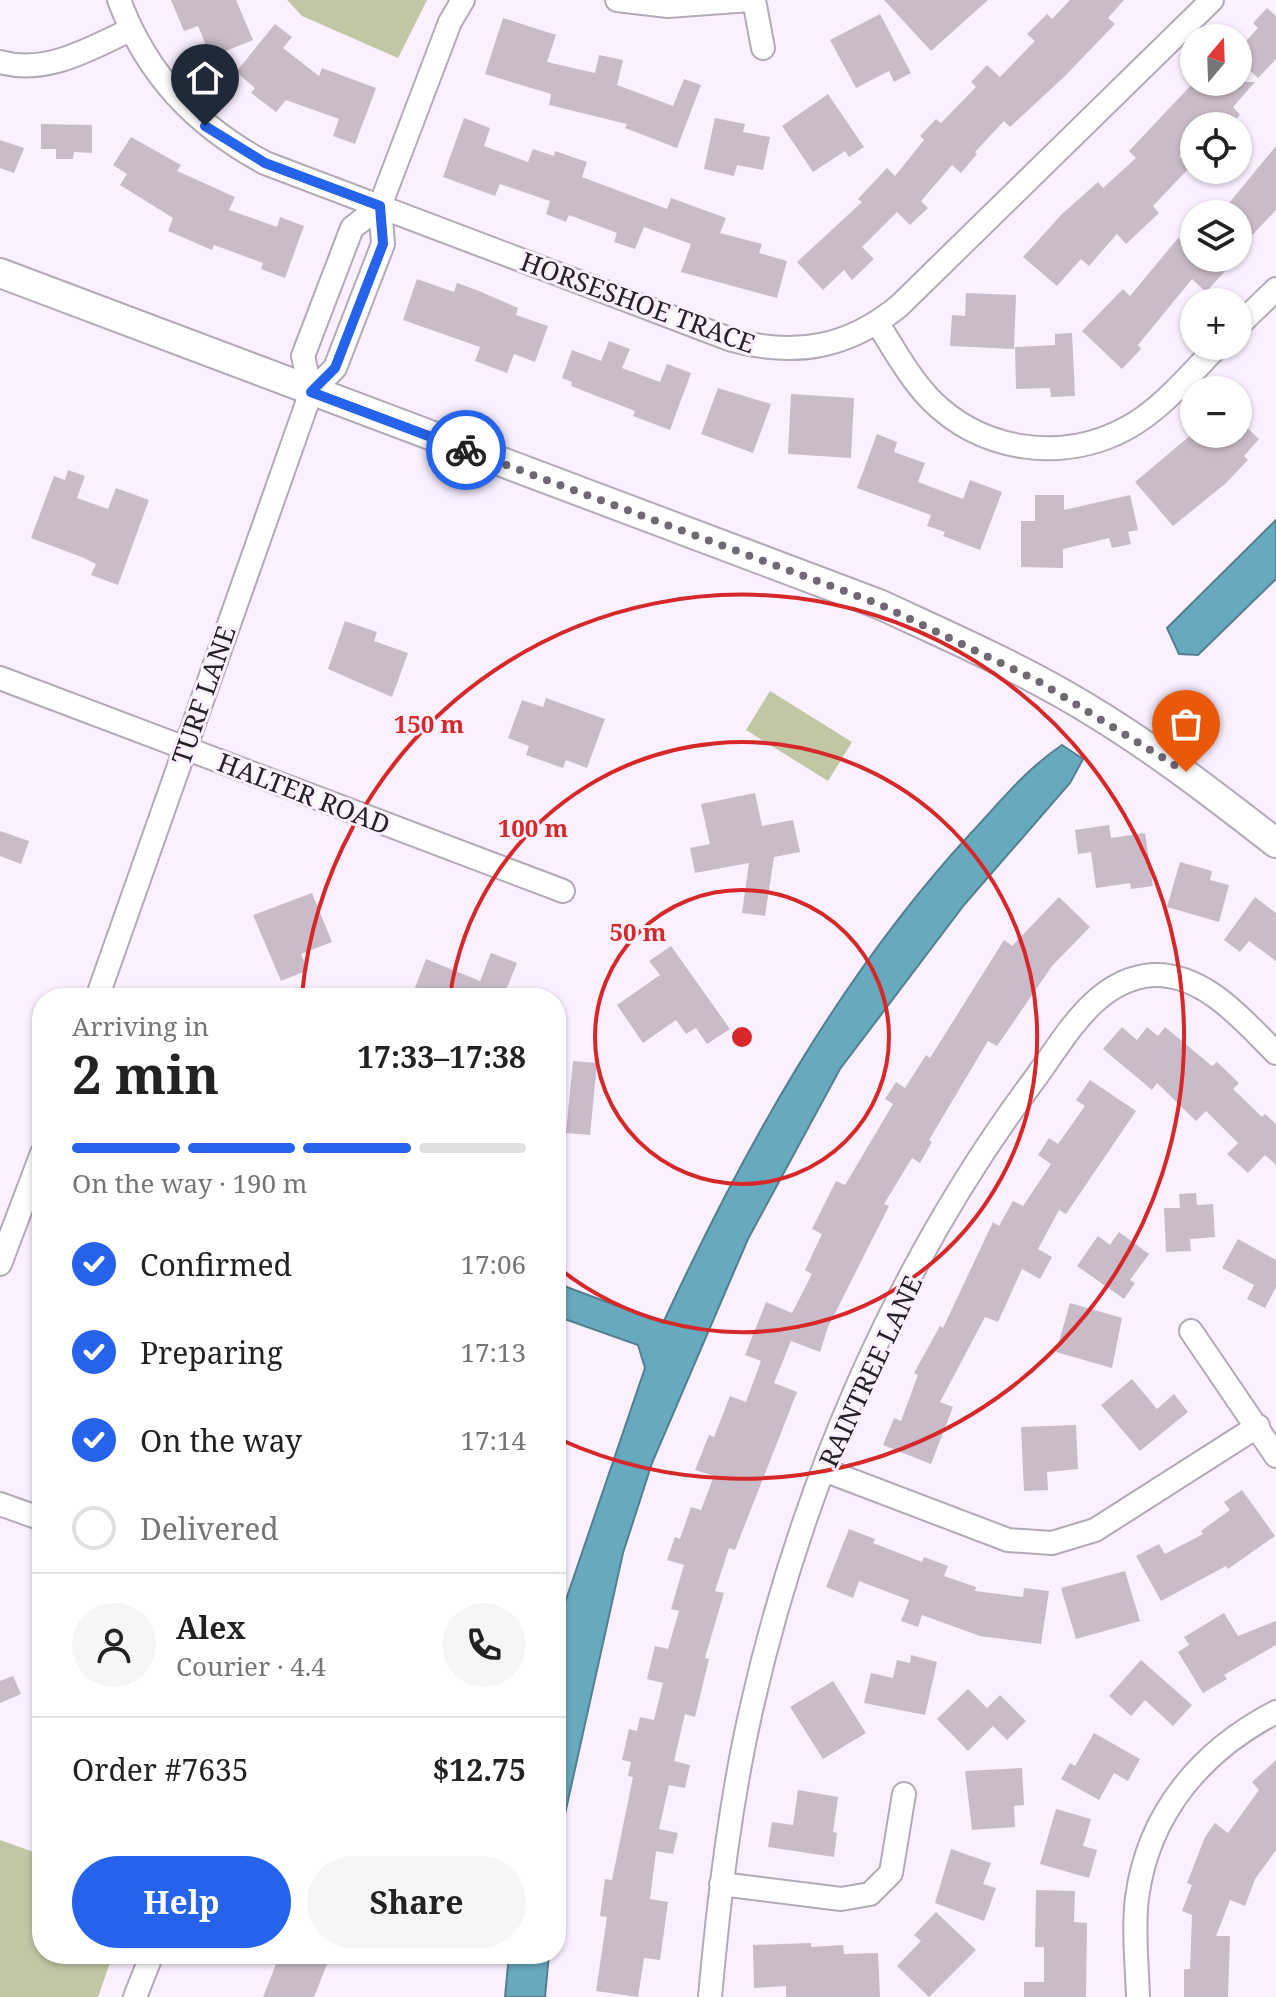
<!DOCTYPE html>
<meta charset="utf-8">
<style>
body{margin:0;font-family:"Noto Serif",serif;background:#f6f6f6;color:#222;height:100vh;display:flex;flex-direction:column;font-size:30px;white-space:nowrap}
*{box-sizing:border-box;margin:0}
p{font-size:26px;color:#767676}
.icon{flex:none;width:44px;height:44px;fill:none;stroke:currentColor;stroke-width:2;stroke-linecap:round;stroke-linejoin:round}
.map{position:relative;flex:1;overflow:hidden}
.sheet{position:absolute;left:32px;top:988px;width:534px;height:976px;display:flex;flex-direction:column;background:#fff;border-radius:32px;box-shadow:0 2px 6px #0004}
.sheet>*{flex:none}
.needle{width:52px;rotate:19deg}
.controls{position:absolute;left:1180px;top:24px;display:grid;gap:16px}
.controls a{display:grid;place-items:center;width:72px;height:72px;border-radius:50%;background:#fff;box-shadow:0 2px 6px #0004;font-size:40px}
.pin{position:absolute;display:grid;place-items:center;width:68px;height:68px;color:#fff;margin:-82px -34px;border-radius:50% 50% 50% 0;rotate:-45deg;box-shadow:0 0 8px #0007}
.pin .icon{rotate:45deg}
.courier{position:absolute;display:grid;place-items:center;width:80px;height:80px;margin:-40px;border:6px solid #2563eb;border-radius:50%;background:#fff;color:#222;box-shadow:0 2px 10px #0007}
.summary em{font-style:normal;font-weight:700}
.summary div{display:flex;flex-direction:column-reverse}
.summary{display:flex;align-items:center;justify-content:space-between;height:136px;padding:0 40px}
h1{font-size:52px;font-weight:700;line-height:60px}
.bar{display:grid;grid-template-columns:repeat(4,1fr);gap:12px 8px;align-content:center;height:96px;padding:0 40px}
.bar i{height:10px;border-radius:6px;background:#e0e0e0}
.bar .on{background:#2563eb}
.bar p{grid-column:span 4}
.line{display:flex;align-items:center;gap:20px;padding:0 40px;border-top:2px solid #e0e0e0}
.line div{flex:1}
.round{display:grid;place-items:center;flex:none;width:84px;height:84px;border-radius:42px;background:#f6f6f6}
ol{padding:0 40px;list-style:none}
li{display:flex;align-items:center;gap:24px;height:88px}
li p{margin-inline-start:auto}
li .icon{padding:8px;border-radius:50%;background:#2563eb;color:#fff;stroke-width:4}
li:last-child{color:#767676}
li i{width:44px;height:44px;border:4px solid #e0e0e0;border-radius:50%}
.action{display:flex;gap:16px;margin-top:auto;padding:16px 40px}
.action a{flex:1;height:92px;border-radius:48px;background:#2563eb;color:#fff;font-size:32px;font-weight:700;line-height:92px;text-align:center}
.action a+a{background:#f6f6f6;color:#222}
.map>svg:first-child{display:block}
</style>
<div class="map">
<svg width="1276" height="1997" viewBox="0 0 1276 1997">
<rect width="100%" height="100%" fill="#faf0ff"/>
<!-- green -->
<path fill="#c1c7a5" d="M287,0h140l-29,58 -96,-42z
M770,691l82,51 -24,39 -82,-51z
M0,1840l42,15v99h71l-15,43h-98z"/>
<!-- water -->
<path fill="#67a9be" stroke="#538091" stroke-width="2" d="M1276,520v59l-78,76 -19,-1 -12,-26z
M1062,745l21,14 -13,24 -106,122 -124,164 -92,170 -96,224 -29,90 -60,270 -7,70v-264l89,-261 -7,-23 -82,-29v-33l107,40c81,-175 177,-348 308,-490 29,-31 55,-64 91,-88z
M509,1954h40l-4,43h-40z"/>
<!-- building -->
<path fill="#c9bcc8" d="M171,0h65l17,40 -42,17 -13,-31 -14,5z
M884,0h104l-57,51z
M1070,0h54l-16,18 7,6 -51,53 -54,50 -6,-6 -29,31 2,2 -16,19 -9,-8 -31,36 7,7 -18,17 -13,-13 -35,35 12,12 -22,21 -8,-10 -21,20 -26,-28 65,-60 -4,-3 29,-31 8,8 29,-36 -4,-4 16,-17 5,4 35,-36 -5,-5 16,-17 13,12 35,-36 -8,-7 20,-20 5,5z
M1267,8l9,8v43l-18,19 -20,-19v-9l20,-22 -5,-5z
M880,14l31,59 -17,9 -5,-11 -33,17 -26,-48z
M503,18l53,17 -9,27 48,11 4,-18 24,5 -6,25 56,21 11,-27 17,6 -24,63 -52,-20 2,-4 -78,-19 2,-11 -66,-20z
M275,24l17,13 -9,11 36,28 3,-8 54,20 -21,56 -22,-8 6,-17 -53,-19 -10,12 -25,-19 4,-5 -19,-16z
M1194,82h61l-22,25 7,8 -11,11h-35v15l-15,15 11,11 -37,39 6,7 -33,31 -9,-10 -28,32 -8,-7 -24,27 -34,-29 38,-42 37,-33 5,6 33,-30 -7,-7z
M828,94l36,53 -15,10 -4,-6 -32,21 -31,-46z
M464,118l26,10 -6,18 44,16 5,-13 21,7 1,-5 32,11 -5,15 85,32 4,-11 55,20 -6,15 42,11 -3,9 28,8 -10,37 -96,-26 10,-28 -47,-17 -9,22 -21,-7 3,-9 -48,-18 -3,7 -20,-8 4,-13 -50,-17 -5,12 -52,-19z
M715,118l30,6 -2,8 27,5 -7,33 -26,-5 -3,11 -30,-7z
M41,124l51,1v28l-18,-1 -1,7h-17v-10h-15z
M131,137l50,28 -4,6 58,26 -6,13 48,17 3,-10 24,9 -19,52 -24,-9 2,-6 -49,-18 -2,5 -44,-19 5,-13 -53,-33 7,-11 -14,-9z
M0,140l24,8 -10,25 -14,-5z
M1276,146v64l-38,40v-36h-18z
M1194,230v28h43l-31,34 -14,-13 -54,66 3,4 -19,20 -40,-38 41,-42 7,7 48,-58 5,4z
M417,279l37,13 3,-9 22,8 39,17 -2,7 32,11 -13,36 -21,-8 -7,19 -32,-12 5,-14 -77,-27z
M966,293l50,2 -2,54 -64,-3 2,-31 13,1z
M1072,333l3,63 -24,1 -1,-9 -34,1 -1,-42 40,-2v-11z
M609,341l21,8 -8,19 38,14 7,-18 24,9 -21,57 -37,-14 2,-5 -64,-25 1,-4 -10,-4 10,-28 29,11z
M718,388l53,16 -18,49 -52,-19z
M791,394l63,4 -3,60 -63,-4z
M1238,419l21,20 -15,17 4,4 -23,24 -52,42 -38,-44 57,-48h46z
M877,434l20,8 -3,10 31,11 -7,19 45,17 7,-19 32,12 -22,58 -37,-14 2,-4 -18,-6 4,-11 -74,-27z
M68,470l17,6 -8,22 31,11 8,-21 33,12 -31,85 -27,-10 5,-11 -12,-6 -53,-20 23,-62 11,4z
M1035,495h29v15l66,-15 8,35 -10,2 3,12 -19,4 -3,-10 -46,11v19l-42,-1v-46h14z
M345,621l32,11 -3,9 34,12 -16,44 -64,-28z
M546,698l59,21 -18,49 -21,-8 -3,8 -37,-13 3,-9 -21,-8 14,-38 21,7z
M755,793l7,33 31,-6 7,32 -26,5 -9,59 -23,-3 7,-50 -54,10 -5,-25 20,-4 -9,-40z
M1109,825l2,13 34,-5 8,53 -22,3 -1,-6 -34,5 -5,-36 -13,2 -3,-24z
M0,831l29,10 -8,23 -21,-8z
M1180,862l32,9 -2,9 19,5 -10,37 -52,-15z
M312,893l20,49 -31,12 7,16 -27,11 -28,-66z
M1059,897l31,30 -38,39 -55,80 -9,-5 -59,99 3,2 -12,21 -8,-5 -28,46 5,2 -61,121 -8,25 -29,-11 -17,42 23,9 -62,158 -6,-2 -14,43 9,2 -19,65 4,1 -14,58 -10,-3 -11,47 16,4 -5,23 -16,-3 -10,44 19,4 -5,21 -17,-3 -6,48 18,3 -8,58 -16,-2 -6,39 -42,-6 11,-74 -7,-1 5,-37 7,1 21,-103 -5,-1 3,-14 -9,-2 7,-31 8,2 3,-14 14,3 9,-37 -16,-4 8,-33 13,3 11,-38 -8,-2 13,-44 -17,-5 8,-23 5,2 11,-32 10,3 13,-34 -19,-6 14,-35 5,2 16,-41 16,6 15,-41 -16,-6 21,-53 26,11 20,-39 -7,-4 17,-36 -10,-5 24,-48 9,4 48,-81 -8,-5 11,-17 9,6 21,-33 4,3 74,-118 8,6z
M1255,897l21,16v48l-27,-20 -9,11 -16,-12z
M671,946l59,83 -23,15 -11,-16 -10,6 -10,-14 -33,23 -26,-38 43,-30 -11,-14z
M491,953l26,10 -14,35h-92l15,-39 54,22z
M1122,1027l15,13 10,-13 11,9 7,-9 47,39 5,-4 22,21 -6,6 29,28 3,-3 11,10v41l-11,-10 -17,18 -21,-19 11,-11 -32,-32 -10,10 -39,-38 -5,7 -49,-41z
M573,1061l24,2 -7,72 -24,-2z
M1090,1080l46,31 -70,103 -7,-4 -21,39 14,8 -12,22 -18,-10 -24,53 -13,-5 -45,85 13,5 -22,57 -48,-19 11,-27 7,3 17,-46 -4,-2 26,-47 3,2 50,-106 6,4 14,-25 10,5 28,-42 -13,-9 11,-17 9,6 27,-38 -9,-6z
M1196,1193l1,12 16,-1 2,33 -25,2 1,12 -25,1 -2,-44h16l-1,-14z
M1119,1232l30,22 -19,26 5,3 -11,16 -47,-33 21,-30 12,9z
M1238,1239l38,21v27l-11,21 -18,-9 7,-14 -32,-17z
M1070,1303l52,15 -10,50 -56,-16z
M1132,1379l25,30 17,-15 14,18 -48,39 -39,-46z
M1076,1425l2,44 -31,3 1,18 -24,1 -3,-64z
M1242,1490l33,46 -47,33 -2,-3 -65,35 -25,-45 23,-12 6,10 38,-20 -2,-3 29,-21 -6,-8z
M849,1529l26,10 -2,4 49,19 2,-5 24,9 -4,10 32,11 -1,4 48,6 1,-9 25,3 -8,53 -61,-8 -58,-21 -4,12 -17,-6 8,-21 -50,-19 -6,17 -27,-11z
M1125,1571l15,50 -64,18 -15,-51z
M1224,1613l14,23 38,-15v24l-52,30 3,4 -24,14 -25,-41 11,-7 -5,-8z
M911,1655l26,7 -12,53 -61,-12 7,-30 22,5 4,-18 13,3z
M1141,1660l51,45 -19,21 -28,-26 -14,16 -22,-20z
M13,1676l8,18 -21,9v-22z
M833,1681l33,52 -43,26 -33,-52z
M968,1689l19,19 13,-13 26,26 -19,19 -14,-14 -25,25 -31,-32z
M1094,1733l46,26 -12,22 -14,-8 -15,27 -38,-21 9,-16 5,3z
M1276,1760v90l-21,29 -10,27 -15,-6 -14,36h14l-2,61h-44v-28h6l2,-54 -10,-4 10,-26 -5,-2 18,-46 10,-14 13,10 31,-43 -7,-8z
M1022,1768l2,37 -10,1 1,21 -43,3 -7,-59z
M798,1790l40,7 -5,35 4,1 -3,24 -66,-10 4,-25 21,3z
M1056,1809l35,10 -8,27 14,4 -8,28 -49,-14z
M951,1849l40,14 -8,21 13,4 -12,33 -49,-18z
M1036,1890l39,1 -1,31 13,1 -1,74h-62v-15h20v-35h-9z
M936,1912l40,38 -47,47 -32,-31 24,-25 -7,-6z
M811,1943v4l32,-2 1,9 34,-1 2,44h-94v-11l-32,2 -1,-43z
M280,1954h51l-17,43h-51z"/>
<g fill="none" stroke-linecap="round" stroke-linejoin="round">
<!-- minor casing -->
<g stroke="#b3aab8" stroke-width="26">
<path id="minor" d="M119,0c28,75 76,125 146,163l467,177c63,17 116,8 167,-34l313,-306
M617,0l51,6 82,-6
M754,0l9,48
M0,62c47,13 89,-13 130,-32
M878,324c16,25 31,53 52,75 52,53 133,64 197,29 35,-19 63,-54 91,-82
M1238,326l38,-37
M311,392l-8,-36 49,-128 28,-22
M0,678l563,213
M97,998l214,-606 24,-24 48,-124 -3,-38 70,-184 13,-22
M0,1264l42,-111
M1191,1331l85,125
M824,1470l184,70 44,3 43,-13 163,-104
M0,1504l42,15
M721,1884l120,15 29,-5 21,-21 13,-79
M135,1997l17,-43
M710,1997c9,-98 20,-195 42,-291 50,-220 144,-440 279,-622 32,-42 62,-105 122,-109 51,-2 90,45 123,78
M1138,1997c-1,-33 -5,-67 -1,-99 11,-85 65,-148 139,-186"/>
</g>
<!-- tertiary casing -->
<g stroke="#b3aab8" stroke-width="32">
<path id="tertiary" d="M0,273l879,331c69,32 138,62 203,101 69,41 131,89 194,138"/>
</g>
<!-- minor -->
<use href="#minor" stroke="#fff" stroke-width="22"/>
<!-- tertiary -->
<use href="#tertiary" stroke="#fff" stroke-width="28"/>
</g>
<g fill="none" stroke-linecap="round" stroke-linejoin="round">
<!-- done -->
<path stroke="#706973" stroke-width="8" stroke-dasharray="0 14.4" d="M466,450l413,154 159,77 148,91"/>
<!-- route -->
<path stroke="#2563eb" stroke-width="10" d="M205,126l60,37 115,43 3,38 -48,124 -24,24 155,58"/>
</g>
<!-- distance rings -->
<g fill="none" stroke="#d62828" stroke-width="4">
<circle cx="742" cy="1037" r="147"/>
<path d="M450 996A295 295 0 1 1 556 1266"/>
<path d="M302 995A442 442 0 1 1 559 1439"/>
</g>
<g text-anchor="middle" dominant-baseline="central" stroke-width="6" stroke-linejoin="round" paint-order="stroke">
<!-- street labels -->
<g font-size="26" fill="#252127" stroke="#faf0ff">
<text transform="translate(638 302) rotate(20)">HORSESHOE TRACE</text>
<text transform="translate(203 695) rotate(-71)">TURF LANE</text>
<text transform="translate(304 793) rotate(21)">HALTER ROAD</text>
<text transform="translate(870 1371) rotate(-65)">RAINTREE LANE</text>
</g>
</g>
<circle cx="742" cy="1037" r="12" fill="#d62828" stroke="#faf0ff" stroke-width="4"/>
<g font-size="24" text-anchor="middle" font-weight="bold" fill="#d62828" stroke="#faf0ff" stroke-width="6" stroke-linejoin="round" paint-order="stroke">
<text x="429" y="733">150 m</text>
<text x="533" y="837">100 m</text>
<text x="638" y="941">50 m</text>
</g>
</svg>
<div class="controls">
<a><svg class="needle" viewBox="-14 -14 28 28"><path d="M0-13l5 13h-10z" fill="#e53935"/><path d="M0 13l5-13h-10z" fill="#767676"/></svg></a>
<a><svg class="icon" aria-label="locate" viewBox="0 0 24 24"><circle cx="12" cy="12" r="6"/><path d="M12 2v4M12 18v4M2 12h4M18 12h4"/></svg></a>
<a><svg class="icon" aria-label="layers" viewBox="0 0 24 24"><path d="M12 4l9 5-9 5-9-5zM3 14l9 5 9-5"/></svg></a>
<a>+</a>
<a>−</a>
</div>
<div class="pin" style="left:1186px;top:772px;background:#ea580c"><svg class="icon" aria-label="bag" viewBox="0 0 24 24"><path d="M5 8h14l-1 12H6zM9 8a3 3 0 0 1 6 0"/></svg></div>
<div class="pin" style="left:205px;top:126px;background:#1f2937"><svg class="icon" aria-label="home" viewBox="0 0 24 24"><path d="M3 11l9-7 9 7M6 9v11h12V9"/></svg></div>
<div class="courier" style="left:466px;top:450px"><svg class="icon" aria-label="bike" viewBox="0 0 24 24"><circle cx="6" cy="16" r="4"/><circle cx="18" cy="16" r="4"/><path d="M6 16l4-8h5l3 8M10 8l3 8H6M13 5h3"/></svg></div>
<section class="sheet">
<div class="summary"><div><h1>2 min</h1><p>Arriving in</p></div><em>17:33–17:38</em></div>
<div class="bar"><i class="on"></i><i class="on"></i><i class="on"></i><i></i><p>On the way · 190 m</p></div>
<ol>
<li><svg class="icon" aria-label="check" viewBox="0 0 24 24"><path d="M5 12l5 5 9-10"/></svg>Confirmed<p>17:06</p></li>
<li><svg class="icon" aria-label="check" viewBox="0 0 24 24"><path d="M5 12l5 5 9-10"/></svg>Preparing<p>17:13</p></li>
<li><svg class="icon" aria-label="check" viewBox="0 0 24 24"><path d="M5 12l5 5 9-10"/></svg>On the way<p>17:14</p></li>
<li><i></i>Delivered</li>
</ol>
<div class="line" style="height:144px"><a class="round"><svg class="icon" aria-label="person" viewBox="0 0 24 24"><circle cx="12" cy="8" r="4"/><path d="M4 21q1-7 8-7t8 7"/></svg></a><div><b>Alex</b><p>Courier · 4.4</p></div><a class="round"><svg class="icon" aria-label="phone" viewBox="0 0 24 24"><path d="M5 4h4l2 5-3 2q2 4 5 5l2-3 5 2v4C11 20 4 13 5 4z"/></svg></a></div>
<div class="line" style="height:104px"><div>Order #7635</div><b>$12.75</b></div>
<div class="action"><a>Help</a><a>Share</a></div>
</section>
</div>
